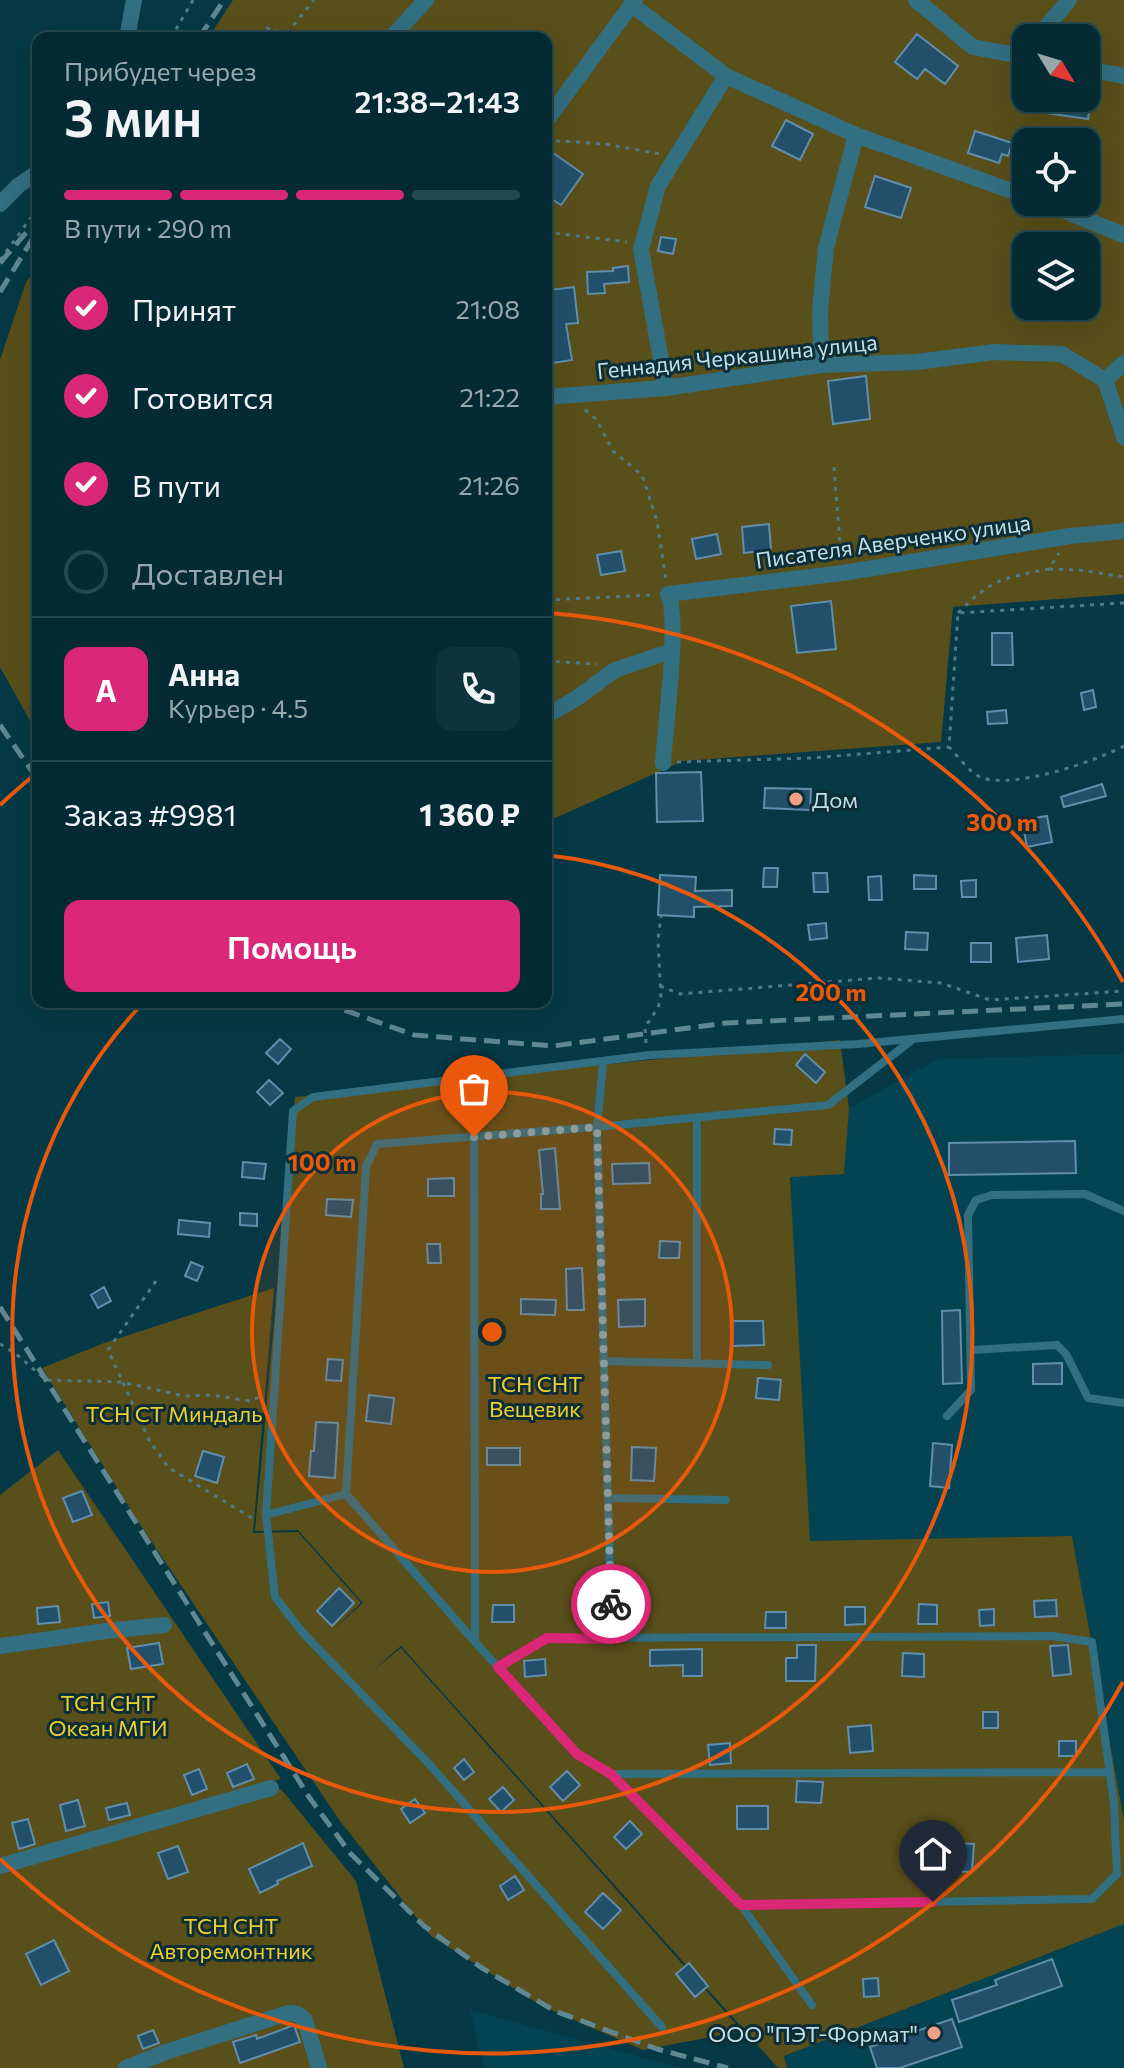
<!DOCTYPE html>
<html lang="ru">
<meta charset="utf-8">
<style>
body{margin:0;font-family:Commissioner,sans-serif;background:#0d333c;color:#f1f3f6;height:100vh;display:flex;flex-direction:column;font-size:30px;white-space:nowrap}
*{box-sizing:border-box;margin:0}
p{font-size:26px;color:#97a7ac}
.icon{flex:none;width:44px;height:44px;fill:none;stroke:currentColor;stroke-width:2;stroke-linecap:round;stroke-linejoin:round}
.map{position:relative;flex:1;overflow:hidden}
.panel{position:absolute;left:32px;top:32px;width:520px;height:976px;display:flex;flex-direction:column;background:#042b34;border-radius:16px;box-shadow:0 8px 32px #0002,0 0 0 2px #25474f}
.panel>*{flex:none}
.needle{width:52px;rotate:128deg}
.fabs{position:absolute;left:1012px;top:24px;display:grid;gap:16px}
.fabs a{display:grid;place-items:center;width:88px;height:88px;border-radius:16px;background:#042b34;box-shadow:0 8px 32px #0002,0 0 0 2px #25474f;font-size:40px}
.pin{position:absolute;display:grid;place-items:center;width:68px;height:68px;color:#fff;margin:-82px -34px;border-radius:50% 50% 50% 0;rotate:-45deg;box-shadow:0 0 8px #0007}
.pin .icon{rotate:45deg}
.courier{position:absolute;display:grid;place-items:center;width:80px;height:80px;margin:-40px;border:6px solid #db2777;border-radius:50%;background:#fff;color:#222;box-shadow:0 2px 10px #0007}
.headline em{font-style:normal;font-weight:600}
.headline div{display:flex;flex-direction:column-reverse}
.headline{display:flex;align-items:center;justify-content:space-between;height:136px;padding:0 32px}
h1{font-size:52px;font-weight:600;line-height:60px}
.bar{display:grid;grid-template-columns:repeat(4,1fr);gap:12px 8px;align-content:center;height:96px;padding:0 32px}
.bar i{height:10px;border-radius:6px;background:#25474f}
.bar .current{background:#db2777}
.bar p{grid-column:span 4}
.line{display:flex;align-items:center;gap:20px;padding:0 32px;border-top:2px solid #25474f}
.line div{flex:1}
.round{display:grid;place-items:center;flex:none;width:84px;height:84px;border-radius:16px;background:#0d333c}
ol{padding:0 32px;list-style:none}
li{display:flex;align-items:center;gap:24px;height:88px}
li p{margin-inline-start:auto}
li .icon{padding:8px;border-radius:50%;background:#db2777;color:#fff;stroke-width:4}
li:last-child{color:#97a7ac}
li i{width:44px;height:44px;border:4px solid #25474f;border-radius:50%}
.action{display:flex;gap:16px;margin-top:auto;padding:16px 32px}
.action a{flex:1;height:92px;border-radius:16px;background:#db2777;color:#fff;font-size:32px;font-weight:600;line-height:92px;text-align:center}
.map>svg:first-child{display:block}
</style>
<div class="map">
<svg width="1124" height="2068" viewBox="0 0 1124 2068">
<rect width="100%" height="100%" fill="#053945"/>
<!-- built -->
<path fill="#044452" d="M1124,1054v763l-52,-281 -262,6 -20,-366 54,-2 5,-66 90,-49z
M1124,1924v144h-337l-3,-12z
M470,2010l211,58h-197z"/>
<!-- green -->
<path fill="#594f1b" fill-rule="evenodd" d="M233,0h891v594l-171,13 -12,135 -258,19 -137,61v-784h-338zM1026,38h60v60h-60zM1026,142h60v60h-60zM1026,246h60v60h-60z
M38,266v469l-38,-68v-307l26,-78z
M840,1040l9,68 -5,66 -54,3 20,364 262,-5 52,284v104l-340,132 3,12h-9l-377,-422 -30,26 30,-24 341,383 -99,19 -101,-44 -111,-70 -91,-115 -199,-295 -99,-158 62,-25 170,-55 -21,245 45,-1 63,71 -30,29 32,-29 -65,-73 -43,1 40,-434z
M58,1450l223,329 -281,81v-365z
M281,1789l75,92 48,187h-404v-198z"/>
<!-- building -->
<path fill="#22506b" stroke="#608eac" stroke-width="2" d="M917,34l41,32 -13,18 -20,-15 -8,10 -22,-17z
M1041,98h50l-3,21 -49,-7z
M786,120l27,14 -13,26 -28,-14z
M975,131l37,12 -4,13 -6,-2 -3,9 -31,-10z
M546,148l37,26 -22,31 -15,-10z
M875,176l36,12 -10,30 -36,-11z
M661,237l15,2 -3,15 -15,-3z
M628,266l1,16 -25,2 1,9 -17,1 -1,-22 26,-1v-3z
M574,287l4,36 -12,1 6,36 -26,4v-68h4l-1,-6z
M866,376l4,43 -37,5 -5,-43z
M769,524l2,26 -27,3 -2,-26z
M717,534l4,20 -25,5 -4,-20z
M621,551l4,20 -24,4 -4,-20z
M831,601l5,48 -39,4 -6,-47z
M992,633h20l1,32h-21z
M1093,690l3,17 -12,3 -3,-17z
M1006,710l1,13 -19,1 -1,-12z
M701,772l2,49 -46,1 -1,-49z
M1102,784l4,12 -42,11 -3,-10z
M765,788l46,1 -1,21 -46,-2z
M1047,816l5,26 -25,5 -5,-27z
M764,868h14l-1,19h-14z
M813,873h14l1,19h-14z
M660,875l36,2 -1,14 37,-1v16l-38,1v10l-36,-2z
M914,875l22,1v13h-22z
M881,876l1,24h-13l-1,-23z
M976,880v17h-14l-1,-16z
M826,923l1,15 -17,2 -2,-15z
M906,932l22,1 -1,17 -22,-1z
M1047,935l2,24 -31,3 -2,-24z
M971,943h20v19h-20z
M280,1039l11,10 -13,15 -12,-11z
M805,1054l20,18 -9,11 -20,-18z
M269,1080l14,13 -13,12 -13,-13z
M775,1129l17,1 -1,15 -17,-1z
M1075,1141l1,32 -127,2v-32z
M555,1148l5,61h-19v-15h2l-4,-44z
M243,1162l23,2 -2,15 -22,-2z
M649,1163l1,20 -37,1 -1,-20z
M454,1178v18h-26v-17z
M327,1199l26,1 -2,17 -25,-2z
M240,1213l17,1v12l-17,-1z
M179,1220l31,3 -1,14 -31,-3z
M660,1241l20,1 -1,16h-20z
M427,1244h13l1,19h-13z
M191,1262l12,5 -6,14 -12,-5z
M582,1268l2,42h-17l-1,-41z
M104,1287l7,14 -13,7 -7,-13z
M521,1299l35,1 -1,15 -34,-1z
M645,1299v27l-26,1 -1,-27z
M960,1310l2,73 -19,1 -1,-73z
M731,1321h32l1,24 -33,1z
M328,1359l15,1 -2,21 -15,-1z
M1062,1363v21h-29v-20z
M758,1378l23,2 -2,20 -23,-2z
M369,1395l25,3 -3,26 -25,-3z
M316,1422l22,1 -3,55 -26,-2 2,-25h3z
M933,1443l19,2 -3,43 -19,-2z
M632,1447l24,1 -2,33 -23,-1z
M487,1448h33v17h-33z
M203,1451l21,6 -7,26 -22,-7z
M82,1491l10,24 -19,7 -10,-24z
M339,1588l15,15 -22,23 -15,-15z
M1056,1600l1,16 -22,1 -1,-16z
M108,1602l2,14 -16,2 -2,-14z
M919,1604l18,1v19h-19z
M493,1605h21v17h-22z
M58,1606l2,16 -22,2 -1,-16z
M845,1607h20v17l-20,1z
M994,1609v16l-14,1 -1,-16z
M766,1612h20v16h-21z
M159,1643l4,21 -32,5 -4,-21z
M797,1645h19l-1,36h-29v-23h11z
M1068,1645l3,29 -18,2 -3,-30z
M702,1649v27h-19v-11l-33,1v-16z
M903,1653l21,1v23l-22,-1z
M545,1659l1,16 -21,2 -1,-16z
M983,1712h15v16h-15z
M871,1725l2,26 -23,2 -2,-26z
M1059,1741h17v15h-17z
M730,1743l1,20 -21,2 -2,-20z
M464,1759l10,13 -10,8 -10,-12z
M247,1764l7,15 -21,8 -6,-14z
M199,1769l8,20 -15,6 -8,-20z
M567,1771l13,14 -17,16 -13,-14z
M797,1781l26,1 -2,21 -25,-1z
M503,1787l11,13 -13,12 -12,-13z
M415,1799l10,14 -15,10 -9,-14z
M78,1800l7,26 -19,5 -6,-26z
M127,1803l3,12 -21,5 -3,-12z
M737,1806h31v23h-31z
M28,1819l7,25 -16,5 -7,-26z
M630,1821l12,13 -16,15 -12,-12z
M303,1843l9,23 -35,15 1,3 -18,9 -11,-24z
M953,1843l21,1 -2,28 -21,-1z
M178,1846l10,26 -20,7 -10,-26z
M515,1876l9,14 -16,10 -8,-14z
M603,1893l18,17 -18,19 -18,-17z
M54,1940l15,31 -28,14 -15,-31z
M1052,1959l10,27 -103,36 -7,-22 45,-15 -2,-5z
M689,1963l19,23 -13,11 -19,-23z
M878,1978l1,18 -15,1 -1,-18z
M952,2019l10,28 -62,21h-23l-7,-21z
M294,2025l6,17 -60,21 -7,-21 23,-7 1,4z
M153,2030l6,13 -16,6 -5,-13z"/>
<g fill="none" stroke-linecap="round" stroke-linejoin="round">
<!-- path -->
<path stroke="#507b86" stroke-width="3" stroke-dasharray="4 6" stroke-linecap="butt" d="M287,33l27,-33
M171,38l22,-38
M263,38l4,-10 35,10
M546,140l59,4 56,10
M546,232l81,10
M0,260l38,-52
M585,410l11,9 17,32 29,24 15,46 9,59
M834,467l7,90
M1049,569l31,1 44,7
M546,600l108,-5
M1124,603l-166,10 -9,134c9,9 20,25 31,30 33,13 113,-15 144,-31
M958,613c33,-34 45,-35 91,-44l10,-16
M546,661l51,3
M677,762l134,-4 138,-11
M660,986l20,8 198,-16 63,5 49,17 134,-9
M646,1043l-1,-16 13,-19 3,-10 -3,-58 3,-24
M156,1281l-48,69 41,90 20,28 85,51
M0,1344l15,9 31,27 76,2 62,14 28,-1 37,6 14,-5"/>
<!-- lane -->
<path stroke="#326f80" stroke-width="8" d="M603,1062l-6,65 231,-22 84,-65
M474,1137l1,505
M972,1350l85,-5 9,9 22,44 36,5
M603,1361l165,4
M697,1362v-243
M947,1416l24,-26 -3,-175 8,-15 16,-5 93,-1 39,17
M346,1494l20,-327 11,-23 220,-17 15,512
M609,1498l117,2
M266,1515l80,-21 129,148 102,112 34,20 130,131 71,100
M498,1667l49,-29 505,-2 40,6 22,162 3,70 -25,25 -351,6
M611,1774l498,-2
M662,2027l-233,-263 -126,-131 -28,-36 -9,-82 27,-404 20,-14 337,-42 208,-11 266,-25"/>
<!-- street -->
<path stroke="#326f80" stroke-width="16" d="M916,0l57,47 53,10
M632,5l94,71 130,59 170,61
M127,38l7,-38
M391,38l35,-38
M1037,38l32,-38
M1086,69l38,7
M546,121l89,-121
M1043,202l81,33
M0,204l19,-19 19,-13
M821,365l-1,-54 6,-63 30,-113
M1105,380l19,-17
M666,388l-25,-139 17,-63 68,-110
M546,397l120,-9 155,-23 96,-3 77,-10 68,2 43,26 19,57
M546,716l31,-18 38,-28 56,-19
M663,763c2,-35 17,-142 5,-169l175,-21 227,-37 54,-5
M0,1646l106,-15 58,-6
M0,1866l271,-78
M126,2068l40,-16 122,-39 10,1 7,6 14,48"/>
<!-- rail -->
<path stroke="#5f8893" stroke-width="5" stroke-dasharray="16 8" stroke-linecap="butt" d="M199,38l25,-38
M0,263l30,-35
M0,292l38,-62
M0,725l38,55
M322,1002l92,33 139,11 173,-23 398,-19
M0,1307l309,490 41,56 74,73 58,42 73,43 102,38 71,19"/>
</g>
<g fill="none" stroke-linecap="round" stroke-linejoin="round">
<!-- done -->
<path stroke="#7fa5af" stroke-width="8" stroke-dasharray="0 14.4" d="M474,1137l123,-10 14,477"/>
<!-- route -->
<path stroke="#db2777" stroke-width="10" d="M611,1604l1,35 -65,-1 -49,29 79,87 34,20 130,131 192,-3"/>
</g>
<!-- distance rings -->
<circle cx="492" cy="1332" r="240" fill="#e8590c" fill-opacity=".12"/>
<g fill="none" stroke="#e8590c" stroke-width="4">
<circle cx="492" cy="1332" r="240"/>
<path d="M546 855A480 480 0 1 1 141 1005"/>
<path d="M1123 1682A721 721 0 0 1 0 1859M0 805A721 721 0 0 1 33 776M549 613A721 721 0 0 1 1123 982"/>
</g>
<!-- markers -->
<g fill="#f39f84" stroke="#0d2e36" stroke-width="3">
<circle cx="796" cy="799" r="8"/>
<circle cx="934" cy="2033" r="8"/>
</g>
<g text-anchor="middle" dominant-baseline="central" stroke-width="6" stroke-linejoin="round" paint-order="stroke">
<!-- street labels -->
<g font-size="22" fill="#c1dfe8" stroke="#0d2e36">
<text transform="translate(737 356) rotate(-6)">Геннадия Черкашина улица</text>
<text transform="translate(893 541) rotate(-8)">Писателя Аверченко улица</text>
</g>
<!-- poi labels -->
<g font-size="22" fill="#c1dfe8" stroke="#0d2e36" text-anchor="start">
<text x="812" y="799">Дом</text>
<text x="918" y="2033" text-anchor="end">ООО "ПЭТ-Формат"</text>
</g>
<!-- park labels -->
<g font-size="22" fill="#edd02d" stroke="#0d2e36">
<text x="535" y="1383">ТСН СНТ<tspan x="535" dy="25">Вещевик</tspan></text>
<text x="174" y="1413">ТСН СТ Миндаль</text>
<text x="108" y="1702">ТСН СНТ<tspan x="108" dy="25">Океан МГИ</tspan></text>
<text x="231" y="1925">ТСН СНТ<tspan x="231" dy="25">Авторемонтник</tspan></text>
</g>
</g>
<circle cx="492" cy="1332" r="12" fill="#e8590c" stroke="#0d2e36" stroke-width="4"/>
<g font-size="24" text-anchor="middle" font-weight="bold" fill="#e8590c" stroke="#0d2e36" stroke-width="6" stroke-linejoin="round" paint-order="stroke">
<text x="1002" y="831">300 m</text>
<text x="831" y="1001">200 m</text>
<text x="322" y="1171">100 m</text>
</g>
</svg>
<div class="fabs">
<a><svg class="needle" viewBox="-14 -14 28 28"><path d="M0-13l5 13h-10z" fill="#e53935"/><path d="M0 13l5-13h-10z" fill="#97a7ac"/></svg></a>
<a><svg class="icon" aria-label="locate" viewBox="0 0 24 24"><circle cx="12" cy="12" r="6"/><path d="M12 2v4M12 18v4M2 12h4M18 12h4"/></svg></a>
<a><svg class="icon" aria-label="layers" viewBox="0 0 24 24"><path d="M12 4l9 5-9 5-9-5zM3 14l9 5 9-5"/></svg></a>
</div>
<div class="pin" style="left:474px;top:1137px;background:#ea580c"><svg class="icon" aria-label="bag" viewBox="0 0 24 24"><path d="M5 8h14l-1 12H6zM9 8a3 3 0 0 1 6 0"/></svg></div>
<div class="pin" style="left:933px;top:1902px;background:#1f2937"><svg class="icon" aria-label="home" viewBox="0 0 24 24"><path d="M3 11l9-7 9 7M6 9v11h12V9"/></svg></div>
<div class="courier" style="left:611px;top:1604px"><svg class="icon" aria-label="bike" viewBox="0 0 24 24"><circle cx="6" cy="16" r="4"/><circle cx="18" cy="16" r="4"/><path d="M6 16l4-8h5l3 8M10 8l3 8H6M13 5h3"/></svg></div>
<section class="panel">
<div class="headline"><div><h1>3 мин</h1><p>Прибудет через</p></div><em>21:38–21:43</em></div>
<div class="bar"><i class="current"></i><i class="current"></i><i class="current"></i><i></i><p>В пути · 290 m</p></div>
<ol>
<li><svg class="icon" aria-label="check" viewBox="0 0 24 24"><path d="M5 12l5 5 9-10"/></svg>Принят<p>21:08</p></li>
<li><svg class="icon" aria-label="check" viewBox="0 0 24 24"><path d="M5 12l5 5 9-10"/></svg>Готовится<p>21:22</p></li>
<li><svg class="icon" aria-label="check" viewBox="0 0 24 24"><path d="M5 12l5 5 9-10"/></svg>В пути<p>21:26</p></li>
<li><i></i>Доставлен</li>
</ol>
<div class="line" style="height:144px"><b class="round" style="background:#db2777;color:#fff">А</b><div><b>Анна</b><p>Курьер · 4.5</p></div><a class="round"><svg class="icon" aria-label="phone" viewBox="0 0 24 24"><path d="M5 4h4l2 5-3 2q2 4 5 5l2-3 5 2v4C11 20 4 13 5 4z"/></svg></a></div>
<div class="line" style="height:104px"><div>Заказ #9981</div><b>1 360 ₽</b></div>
<div class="action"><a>Помощь</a></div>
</section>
</div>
